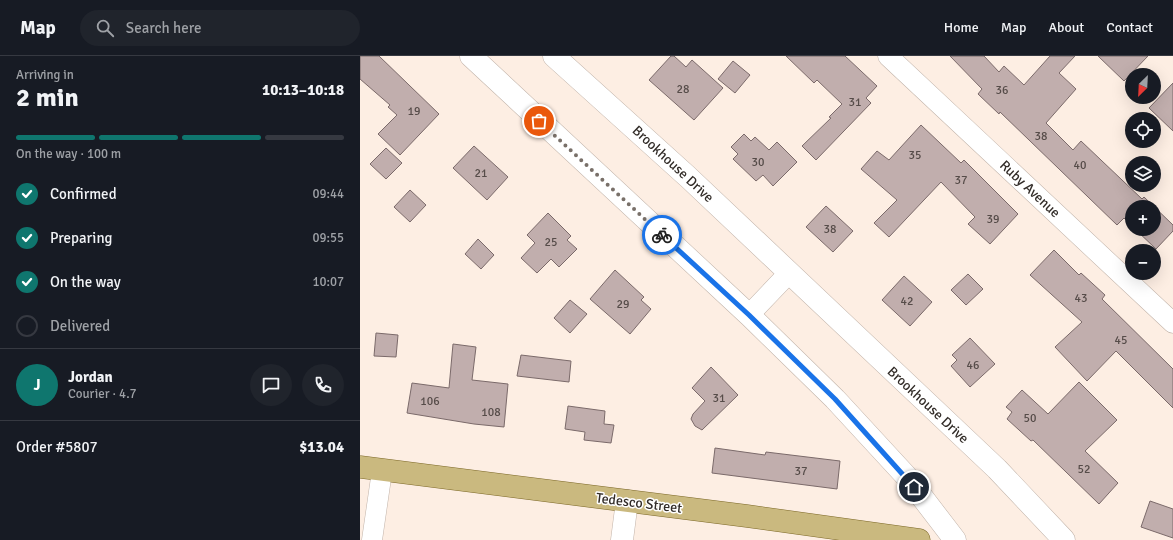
<!DOCTYPE html>
<meta charset="utf-8">
<style>
body{margin:0;font-family:Signika,sans-serif;background:#20242c;color:#f1f3f6;height:100vh;display:flex;flex-direction:column;font-size:15px;white-space:nowrap}
*{box-sizing:border-box;margin:0}
p{font-size:13px;color:#9ea1a6}
.icon{flex:none;width:22px;height:22px;fill:none;stroke:currentColor;stroke-width:2;stroke-linecap:round;stroke-linejoin:round}
.map{position:relative;flex:1;overflow:hidden}
.panel{display:flex;flex-direction:column;background:#171b24;width:360px}
.panel>*{flex:none}
.needle{width:26px;rotate:204deg}
.buttons{position:absolute;left:765px;top:12px;display:grid;gap:8px}
.buttons a{display:grid;place-items:center;width:36px;height:36px;border-radius:50%;background:#171b24;box-shadow:0 4px 16px #0002;font-size:20px}
.pin{position:absolute;display:grid;place-items:center;width:34px;height:34px;color:#fff;margin:-17px;border:2px solid #fff;border-radius:50%;box-shadow:0 1px 4px #0007}
.courier{position:absolute;display:grid;place-items:center;width:40px;height:40px;margin:-20px;border:3px solid #1a73e8;border-radius:50%;background:#fff;color:#222;box-shadow:0 1px 5px #0007}
.overview em{font-style:normal;font-weight:800}
.overview div{display:flex;flex-direction:column-reverse}
.overview{display:flex;align-items:center;justify-content:space-between;height:68px;padding:0 16px}
h1{font-size:26px;font-weight:800;line-height:30px}
.bar{display:grid;grid-template-columns:repeat(4,1fr);gap:6px 4px;align-content:center;height:48px;padding:0 16px}
.bar i{height:5px;border-radius:3px;background:#363941}
.bar .current{background:#0f766e}
.bar p{grid-column:span 4}
.line{display:flex;align-items:center;gap:10px;padding:0 16px;border-top:1px solid #363941}
.line div{flex:1}
.round{display:grid;place-items:center;flex:none;width:42px;height:42px;border-radius:21px;background:#20242c}
ol{padding:0 16px;list-style:none}
li{display:flex;align-items:center;gap:12px;height:44px}
li p{margin-inline-start:auto}
li .icon{padding:4px;border-radius:50%;background:#0f766e;color:#fff;stroke-width:4}
li:last-child{color:#9ea1a6}
li i{width:22px;height:22px;border:2px solid #363941;border-radius:50%}
header{display:flex;align-items:center;gap:24px;box-sizing:border-box;height:56px;padding:0 20px;background:#171b24;border-bottom:1px solid #363941}
header strong{font-size:19px}
nav{display:flex;gap:22px;margin-inline-start:auto;font-size:14px}
.search{width:280px;height:36px;background:#20242c;display:flex;align-items:center;gap:10px;box-sizing:border-box;padding:0 14px;border-radius:22px;color:#9ea1a6;font-size:15px}
main{display:flex;flex:1;min-height:0}
.map>svg:first-child{display:block}
</style>
<header>
<strong>Map</strong>
<div class="search"><svg class="icon" aria-label="search" viewBox="0 0 24 24"><circle cx="10" cy="10" r="6"/><path d="M15 15l6 6"/></svg>Search here</div>
<nav><a>Home</a><a>Map</a><a>About</a><a>Contact</a></nav>
</header>
<main>
<section class="panel">
<div class="overview"><div><h1>2 min</h1><p>Arriving in</p></div><em>10:13–10:18</em></div>
<div class="bar"><i class="current"></i><i class="current"></i><i class="current"></i><i></i><p>On the way · 100 m</p></div>
<ol>
<li><svg class="icon" aria-label="check" viewBox="0 0 24 24"><path d="M5 12l5 5 9-10"/></svg>Confirmed<p>09:44</p></li>
<li><svg class="icon" aria-label="check" viewBox="0 0 24 24"><path d="M5 12l5 5 9-10"/></svg>Preparing<p>09:55</p></li>
<li><svg class="icon" aria-label="check" viewBox="0 0 24 24"><path d="M5 12l5 5 9-10"/></svg>On the way<p>10:07</p></li>
<li><i></i>Delivered</li>
</ol>
<div class="line" style="height:72px"><b class="round" style="background:#0f766e;color:#fff">J</b><div><b>Jordan</b><p>Courier · 4.7</p></div><a class="round"><svg class="icon" aria-label="chat" viewBox="0 0 24 24"><path d="M4 5h16v11H9l-5 4z"/></svg></a><a class="round"><svg class="icon" aria-label="phone" viewBox="0 0 24 24"><path d="M5 4h4l2 5-3 2q2 4 5 5l2-3 5 2v4C11 20 4 13 5 4z"/></svg></a></div>
<div class="line" style="height:52px"><div>Order #5807</div><b>$13.04</b></div>
</section>
<div class="map">
<svg width="813" height="484" viewBox="0 0 813 484">
<rect width="100%" height="100%" fill="#fdeee3"/>
<!-- building -->
<path fill="#c1aead" stroke="#7b6a6a" d="M0,0h19l60,58 -39,41 -22,-21 19,-19 -9,-8 2,-2 -30,-26z
M311,0h3l12,11 6,-7 31,28 -29,32 -45,-40z
M426,0h59l32,30 -11,12 5,5 -55,57 -14,-14 29,-28 -2,-1 13,-13 -25,-24 -3,3z
M590,0h34l15,16 5,-6 20,19 26,-29h25l-16,17 17,16 -30,34 27,27 8,-9 61,58 2,-2 29,28v6l-17,18 -21,-20h19v-22h-22v19l-8,-8 -7,7 -117,-113 -1,2 -21,-20 4,-5z
M738,0h50l-24,25z
M373,5l17,14 -15,18 -17,-14z
M813,27v48l-24,-23z
M561,69l40,38 3,-3 54,54 -28,30 -22,-20 7,-7 -34,-35 -52,55 -15,-14 23,-23 -36,-31 16,-18 12,9z
M384,78l7,7 4,-4 14,13 8,-8 20,20 -24,24 -10,-11 -7,6 -23,-22 5,-5 -7,-7z
M114,90l34,31 -21,23 -34,-32z
M26,92l16,15 -16,16 -16,-15z
M50,134l16,15 -16,17 -16,-15z
M466,150l27,25 -20,21 -27,-25z
M188,157l23,23 -4,4 10,9 -18,18 -8,-8 -14,14 -16,-15 14,-15 -8,-8z
M118,183l16,16 -13,14 -16,-15z
M694,194l25,25 2,-2 24,22 -3,4 71,70v39l-57,-57 -29,30 -32,-34 27,-25 -52,-47z
M255,214l29,27 -3,3 10,9 -21,25 -40,-35z
M608,218l15,15 -17,16 -15,-15z
M544,220l28,26 -22,24 -28,-26z
M210,244l17,14 -17,19 -16,-15z
M16,277l22,2 -2,22 -22,-1z
M610,282l25,26 -25,23 -19,-21 6,-6 -5,-5z
M93,288l23,3 -4,33 36,4 -4,43 -30,-3 -67,-11 5,-30 37,5z
M161,299l50,6 -2,21 -52,-6z
M351,311l27,28 -36,35 -7,-4 -4,-7 2,-5 12,-13 -13,-13z
M719,326l38,38 -32,31 33,32 -19,21 -66,-64 -2,1 -24,-22 5,-7 -6,-5 16,-17 26,24z
M208,350l37,5 -1,13 10,1 -3,18 -27,-3 1,-8 -20,-3z
M355,392l50,7 1,-3 74,9 -3,28 -125,-16z
M790,445l23,8v29l-32,-11z"/>
<g fill="none" stroke-linecap="round" stroke-linejoin="round">
<!-- minor casing -->
<g stroke="#c1b3a9" stroke-width="21">
<path id="minor" d="M528,0l285,267
M389,259l40,-42
M12,484l10,-69"/>
</g>
<!-- tertiary casing -->
<g stroke="#c1b3a9" stroke-width="23">
<path id="tertiary" d="M262,484l5,-39"/>
</g>
<!-- secondary casing -->
<g stroke="#c1b3a9" stroke-width="23">
<path id="secondary" d="M111,0l278,259 86,84 71,77 49,64
M194,0l134,121 309,292 67,71"/>
</g>
<!-- primary casing -->
<g stroke="#7d6929" stroke-width="23">
<path id="primary" d="M0,411l387,49 172,24"/>
</g>
<!-- minor -->
<use href="#minor" stroke="#fff" stroke-width="20"/>
<!-- tertiary -->
<use href="#tertiary" stroke="#fff" stroke-width="22"/>
<!-- secondary -->
<use href="#secondary" stroke="#fff" stroke-width="22"/>
<!-- primary -->
<use href="#primary" stroke="#cab97f" stroke-width="22"/>
</g>
<g fill="none" stroke-linecap="round" stroke-linejoin="round">
<!-- done -->
<path stroke="#797069" stroke-width="4" stroke-dasharray="0 7.2" d="M179,65l123,114"/>
<!-- route -->
<path stroke="#1a73e8" stroke-width="5" d="M302,179l87,80 86,84 79,88"/>
</g>
<g text-anchor="middle" dominant-baseline="central" stroke-width="3" stroke-linejoin="round" paint-order="stroke">
<!-- number labels -->
<g font-size="12" fill="#564c49">
<text x="323" y="33">28</text>
<text x="642" y="34">36</text>
<text x="495" y="46">31</text>
<text x="54" y="55">19</text>
<text x="681" y="80">38</text>
<text x="555" y="99">35</text>
<text x="398" y="106">30</text>
<text x="720" y="109">40</text>
<text x="121" y="117">21</text>
<text x="601" y="124">37</text>
<text x="633" y="163">39</text>
<text x="470" y="173">38</text>
<text x="191" y="186">25</text>
<text x="721" y="242">43</text>
<text x="547" y="245">42</text>
<text x="263" y="248">29</text>
<text x="761" y="284">45</text>
<text x="613" y="309">46</text>
<text x="359" y="342">31</text>
<text x="70" y="345">106</text>
<text x="131" y="356">108</text>
<text x="670" y="362">50</text>
<text x="724" y="413">52</text>
<text x="441" y="415">37</text>
</g>
<!-- street labels -->
<g font-size="14" fill="#322c28" stroke="#fff">
<text transform="translate(313 108) rotate(43)">Brookhouse Drive</text>
<text transform="translate(670 133) rotate(43)">Ruby Avenue</text>
<text transform="translate(568 349) rotate(43)">Brookhouse Drive</text>
<text transform="translate(279 447) rotate(7)">Tedesco Street</text>
</g>
</g>
</svg>
<div class="buttons">
<a><svg class="needle" viewBox="-14 -14 28 28"><path d="M0-13l5 13h-10z" fill="#e53935"/><path d="M0 13l5-13h-10z" fill="#9ea1a6"/></svg></a>
<a><svg class="icon" aria-label="locate" viewBox="0 0 24 24"><circle cx="12" cy="12" r="6"/><path d="M12 2v4M12 18v4M2 12h4M18 12h4"/></svg></a>
<a><svg class="icon" aria-label="layers" viewBox="0 0 24 24"><path d="M12 4l9 5-9 5-9-5zM3 14l9 5 9-5"/></svg></a>
<a>+</a>
<a>−</a>
</div>
<div class="pin" style="left:179px;top:65px;background:#ea580c"><svg class="icon" aria-label="bag" viewBox="0 0 24 24"><path d="M5 8h14l-1 12H6zM9 8a3 3 0 0 1 6 0"/></svg></div>
<div class="pin" style="left:554px;top:431px;background:#1f2937"><svg class="icon" aria-label="home" viewBox="0 0 24 24"><path d="M3 11l9-7 9 7M6 9v11h12V9"/></svg></div>
<div class="courier" style="left:302px;top:179px"><svg class="icon" aria-label="bike" viewBox="0 0 24 24"><circle cx="6" cy="16" r="4"/><circle cx="18" cy="16" r="4"/><path d="M6 16l4-8h5l3 8M10 8l3 8H6M13 5h3"/></svg></div>
</div>
</main>
